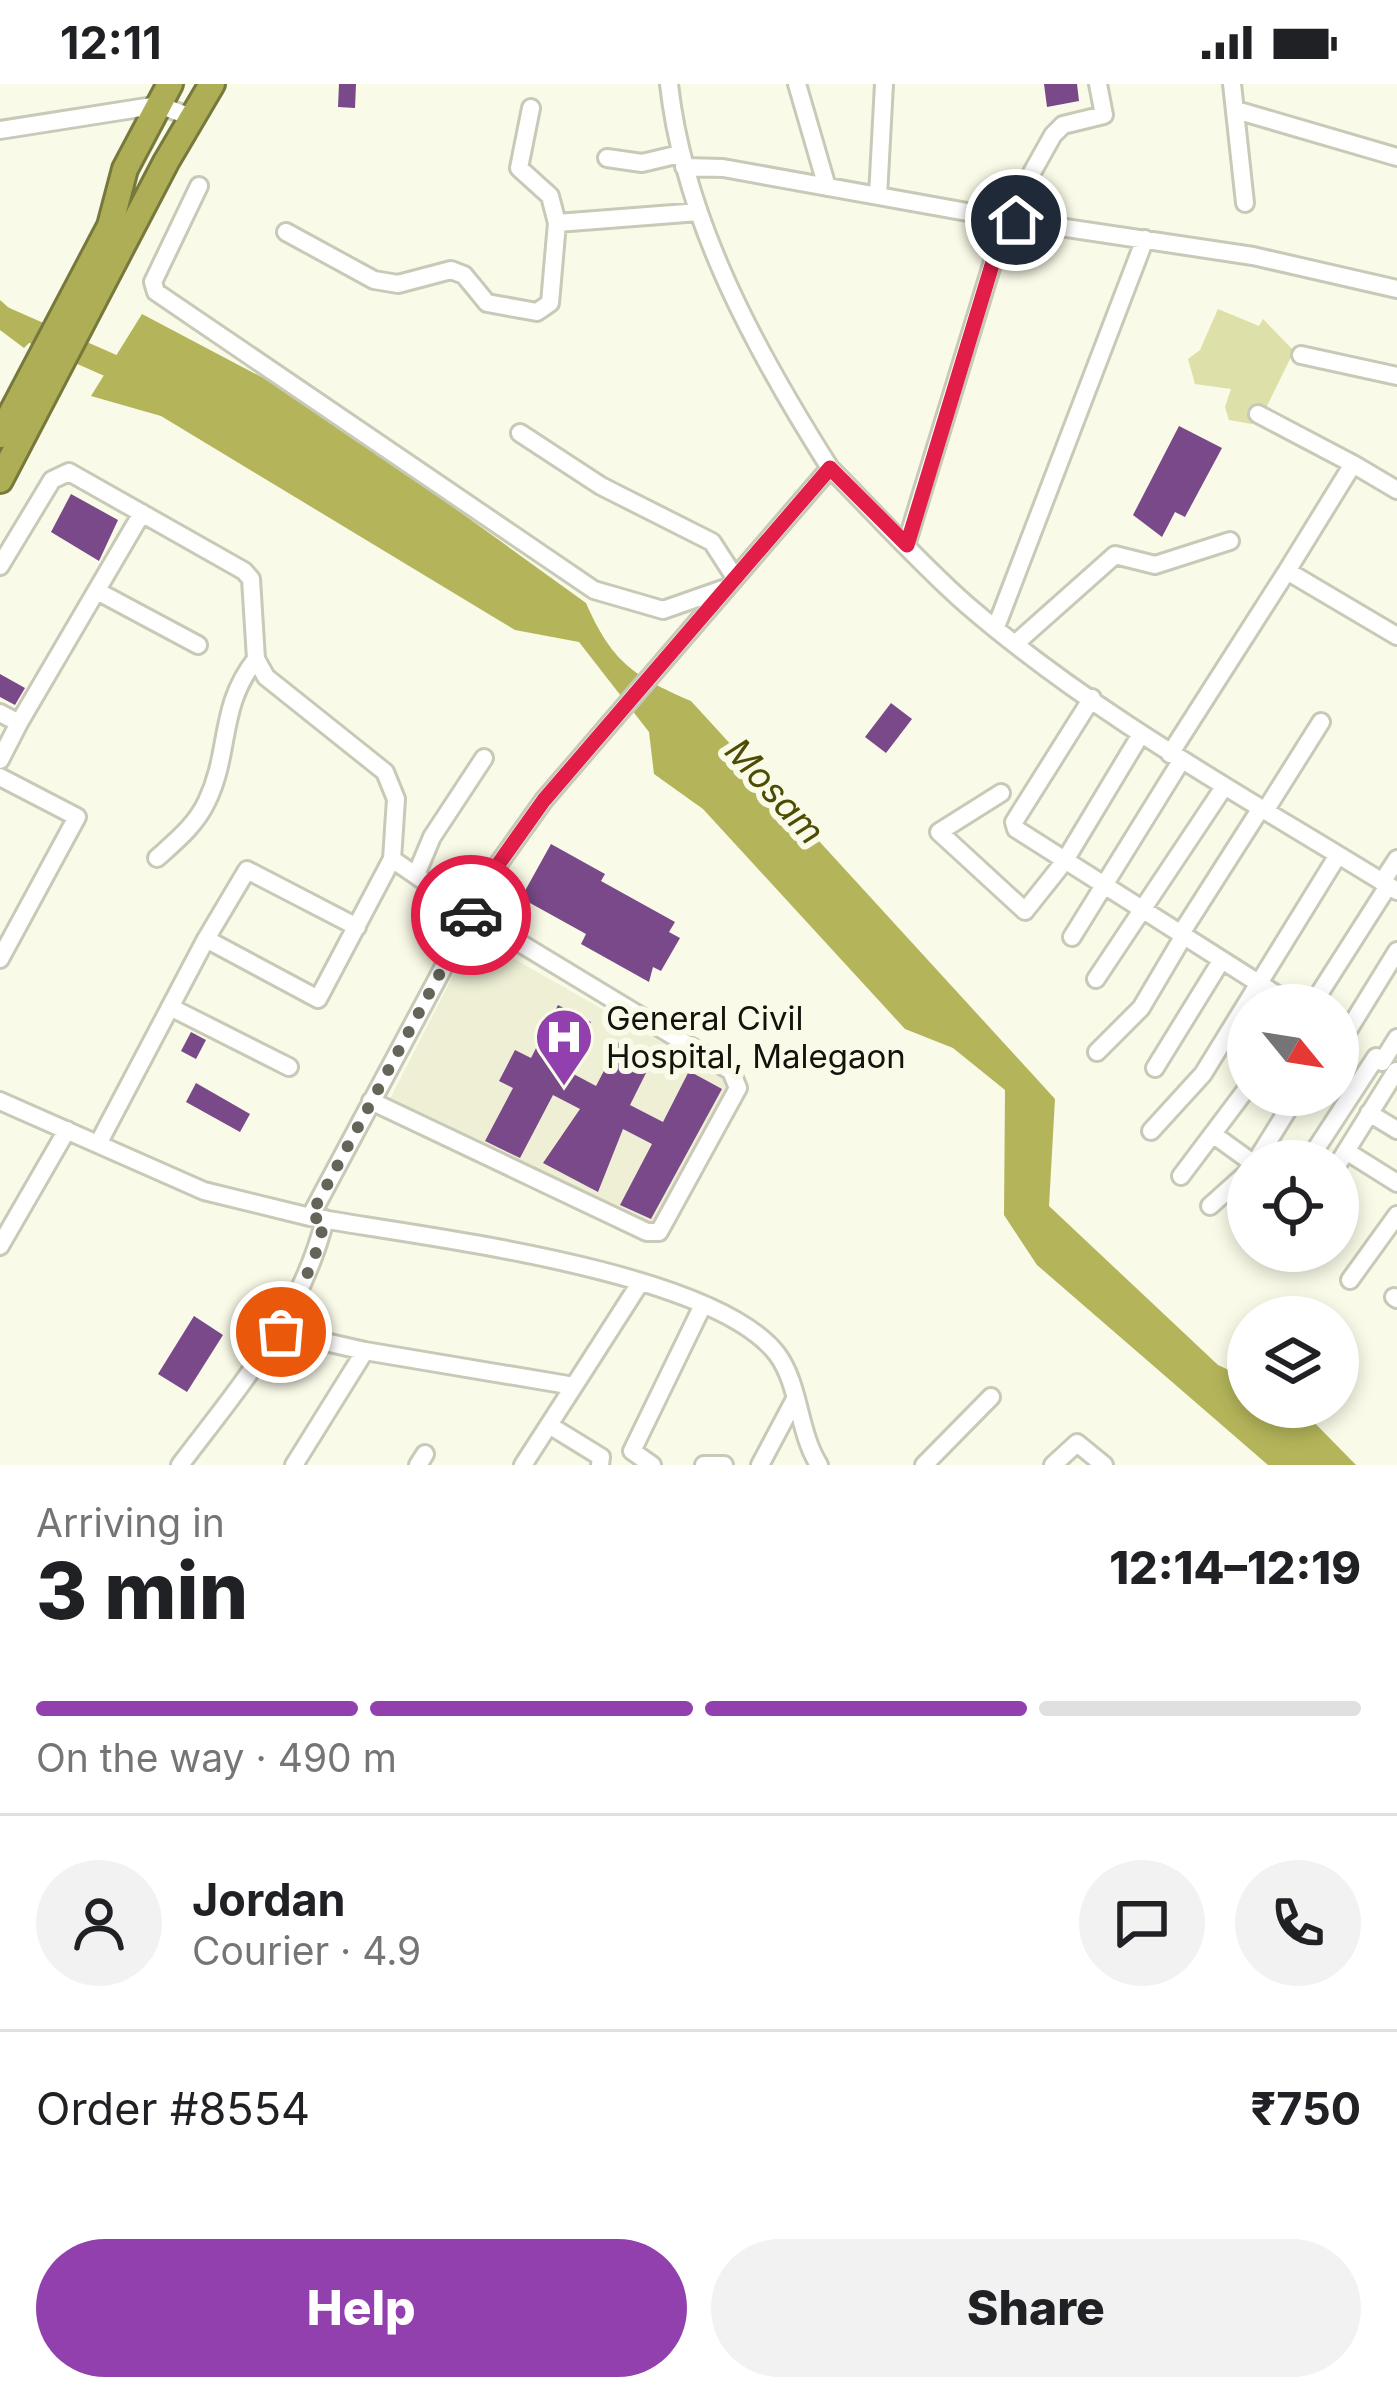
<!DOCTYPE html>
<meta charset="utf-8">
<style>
body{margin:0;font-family:Inter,sans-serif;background:#f2f2f2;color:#202124;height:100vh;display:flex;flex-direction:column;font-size:45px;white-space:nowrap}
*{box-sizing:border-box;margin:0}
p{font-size:39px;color:#757577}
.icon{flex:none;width:66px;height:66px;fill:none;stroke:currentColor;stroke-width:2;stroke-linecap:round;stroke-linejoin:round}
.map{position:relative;height:1381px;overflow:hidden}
.drawer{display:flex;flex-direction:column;background:#fff;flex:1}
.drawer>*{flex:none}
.needle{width:78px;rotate:120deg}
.fabs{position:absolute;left:1227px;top:900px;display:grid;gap:24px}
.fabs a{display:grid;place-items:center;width:132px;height:132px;border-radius:50%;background:#fff;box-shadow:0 6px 18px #0003;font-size:60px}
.pin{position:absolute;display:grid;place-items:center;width:102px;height:102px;color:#fff;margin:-51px;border:6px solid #fff;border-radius:50%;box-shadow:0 3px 12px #0007}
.courier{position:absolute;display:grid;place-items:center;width:120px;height:120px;margin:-60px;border:9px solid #e11d48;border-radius:50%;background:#fff;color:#222;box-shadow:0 3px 15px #0007}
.summary em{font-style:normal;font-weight:800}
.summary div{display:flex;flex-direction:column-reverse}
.summary{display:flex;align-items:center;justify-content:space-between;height:204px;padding:0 36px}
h1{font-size:78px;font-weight:800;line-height:90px}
.bar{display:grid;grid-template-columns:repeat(4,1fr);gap:18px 12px;align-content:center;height:144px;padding:0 36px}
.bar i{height:15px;border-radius:9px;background:#e0e0e0}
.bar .on{background:#9340af}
.bar p{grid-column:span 4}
.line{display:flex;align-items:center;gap:30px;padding:0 36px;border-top:3px solid #e0e0e0}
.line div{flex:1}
.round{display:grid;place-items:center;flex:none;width:126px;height:126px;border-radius:63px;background:#f2f2f2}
.primary-button{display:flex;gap:24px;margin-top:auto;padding:24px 36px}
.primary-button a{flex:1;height:138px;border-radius:72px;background:#9340af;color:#fff;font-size:48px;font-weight:800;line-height:138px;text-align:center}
.primary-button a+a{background:#f2f2f2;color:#202124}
.status{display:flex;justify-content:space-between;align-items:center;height:84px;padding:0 60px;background:#fff;direction:ltr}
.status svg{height:33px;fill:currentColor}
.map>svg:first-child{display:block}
</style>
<div class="status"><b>12:11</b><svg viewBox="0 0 49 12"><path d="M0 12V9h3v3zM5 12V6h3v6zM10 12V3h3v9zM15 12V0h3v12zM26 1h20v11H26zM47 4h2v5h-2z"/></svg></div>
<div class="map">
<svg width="1397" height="1381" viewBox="0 0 1397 1381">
<rect width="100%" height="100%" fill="#f9fae7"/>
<!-- built -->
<path fill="#eeefd4" d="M484,858l252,143 -78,144 -269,-128 71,-139 11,-17z"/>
<!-- green -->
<path fill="#dee0a9" d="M1218,225l41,17 4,-7 31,32 -30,61 -12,12 -23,-4 -4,-13 6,-18 -36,-5 -7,-25 12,-9z"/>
<!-- water -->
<path fill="#b4b55a" d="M0,216l38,34 -14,14 -24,-18z
M142,230l163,86 281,203c26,59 47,73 105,98l364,398 -6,107 169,159 30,14v28h51l57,58h-88l-231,-200 -33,-50 1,-125 -52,-42 -48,-19 -202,-220 -49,-35 -5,-42 -70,-90 -64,-12 -354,-214 -70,-20z"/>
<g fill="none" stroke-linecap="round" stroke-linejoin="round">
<!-- river -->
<path stroke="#b4b55a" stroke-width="24" d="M0,233l139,61"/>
</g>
<!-- building -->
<path fill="#79498a" d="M339,0h17l-1,24 -17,-1z
M1044,0h33l2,17 -32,6z
M1179,342l43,22 -37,69 -10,-5 -13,25 -29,-22z
M71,410l47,26 -19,41 -48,-29z
M0,590l25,14 -10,17 -15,-8z
M891,619l21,16 -26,34 -21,-16z
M551,760l54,30 -4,7 74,41 -6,10 11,6 -19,33 -8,-4 -4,15 -68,-38 5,-10 -65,-36z
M558,921l33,17 -25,48 30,16 23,-44 34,17 -23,46 33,17 26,-51 33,18 -71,130 -31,-14 32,-61 -29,-15 -25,63 -55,-29 37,-54 -27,-14 -33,63 -35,-17 28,-53 -14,-7 16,-31 16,8z
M191,948l15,8 -10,19 -15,-8z
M196,999l54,31 -10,18 -54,-30z
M194,1232l29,19 -36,57 -29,-18z"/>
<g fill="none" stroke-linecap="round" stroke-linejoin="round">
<!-- minor casing -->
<g stroke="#c8c9b7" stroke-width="22">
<path id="minor" d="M797,0l30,103
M1232,0l13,119
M531,24l-12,60 31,28 7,27
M1236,26l161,47
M0,46l159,-25 32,12
M607,74l35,5 38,-9
M684,83l39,1 283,51 47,-84 10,-10 41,-10 -6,-31
M199,102l-46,96 3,10 438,298 69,20 60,-21
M878,112l6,-112
M286,148l88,48 24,4 53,-14 13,5 23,28 50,9 13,-9 7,-80 142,-11
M1301,271l96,21
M1258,330l95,50
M520,349l81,53 111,56 22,34
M830,384c45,45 89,95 137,137 131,113 284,195 430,286
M906,461l100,-326 247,37 144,33
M0,482l52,-86 17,-8 175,99 7,8 5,80 10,18 119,95 11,27 -4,60 80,55 -162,303 -106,-26 -204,-90
M1287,487l66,-107 44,26
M97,507l101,54
M996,543l149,-388
M1016,559l99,-88 40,10 75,-24
M1092,614l-78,124 2,7 277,176
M0,629l19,10 -19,37
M19,639l123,-210
M1170,670l117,-183 110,65
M0,693l77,40 -77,142
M1001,709l-62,39 86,79 39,-49 77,-128
M1265,727l56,-89
M157,774c19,-17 39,-33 50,-57 24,-50 11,-94 49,-142
M416,791l16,-38 52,-79
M1382,798l15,-23
M1180,851l81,-127
M1072,853l109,-176
M206,855l41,-69 110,57
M1096,895l128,-192
M1312,921l76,-119
M170,923l119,60
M1344,953l53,-86
M1097,968l44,-44 42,-71
M1382,978l15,-24
M1155,984l66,-107
M371,1017l276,131h12l79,-144 -7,-17 -259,-157 25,-48 47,-66 286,-332c-73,-115 -146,-247 -161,-384
M1369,1029l28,17
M1151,1047l52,-57 135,-219
M1214,1051l36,26
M98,1060l108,-205 112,60 74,-140
M1346,1067l51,32
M1256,1077l41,-66
M1308,1077l68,-104
M1338,1080l58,-93
M1181,1092l67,-89
M1210,1122l38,-34
M310,1133c107,19 402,52 467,137 23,31 21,78 42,111
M0,1162l67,-116
M1350,1196l47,-65
M1394,1213l3,2
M281,1248l84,19 -71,114
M365,1267l209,35 -51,79
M574,1302l66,-103
M549,1341l52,32 -1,8
M180,1381c59,-78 121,-149 145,-246
M418,1381l7,-11
M652,1381l-20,-14 71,-146
M704,1381h20
M760,1381l34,-64
M924,1381l67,-68
M1053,1381l24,-22 27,22"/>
</g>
<!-- highway casing -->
<g stroke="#77783c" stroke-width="30">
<path id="highway" d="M0,351l110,-209 15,-57 45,-85
M0,396l166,-318 46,-78"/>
</g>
<!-- minor -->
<use href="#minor" stroke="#fff" stroke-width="16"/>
<!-- highway -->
<use href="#highway" stroke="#adae55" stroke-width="24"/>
</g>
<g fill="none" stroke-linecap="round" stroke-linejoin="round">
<!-- done -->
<path stroke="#646459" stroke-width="12" stroke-dasharray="0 21.6" d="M281,1248l33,-73 11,-39 -15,-3 161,-302"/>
<!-- route -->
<path stroke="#e11d48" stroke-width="15" d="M471,831l26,-49 47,-66 286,-332 77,77 99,-326 10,1"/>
</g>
<!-- icons -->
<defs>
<g id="hospital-pin" transform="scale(3)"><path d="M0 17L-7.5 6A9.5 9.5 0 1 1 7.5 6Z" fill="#9340af" stroke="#f9fae7"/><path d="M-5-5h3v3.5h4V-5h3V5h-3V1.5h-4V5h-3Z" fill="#fff"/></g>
</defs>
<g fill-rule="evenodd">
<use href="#hospital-pin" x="564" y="953"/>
</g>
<g text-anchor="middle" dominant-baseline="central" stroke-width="12" stroke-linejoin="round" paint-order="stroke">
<!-- poi labels -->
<g font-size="33" fill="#13130d" stroke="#f9fae7" text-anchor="start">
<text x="606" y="934">General Civil<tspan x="606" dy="38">Hospital, Malegaon</tspan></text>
</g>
<!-- water labels -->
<g font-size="36" font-style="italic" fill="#4c4c02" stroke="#f9fae7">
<text transform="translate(775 707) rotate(48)">Mosam</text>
</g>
</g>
</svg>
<div class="fabs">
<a><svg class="needle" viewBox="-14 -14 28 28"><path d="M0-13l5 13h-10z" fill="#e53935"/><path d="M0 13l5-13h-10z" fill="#757577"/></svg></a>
<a><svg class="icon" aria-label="locate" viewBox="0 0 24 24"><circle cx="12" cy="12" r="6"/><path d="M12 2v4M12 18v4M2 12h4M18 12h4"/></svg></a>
<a><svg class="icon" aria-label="layers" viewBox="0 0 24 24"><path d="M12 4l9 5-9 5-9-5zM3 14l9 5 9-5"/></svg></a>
</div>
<div class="pin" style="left:281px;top:1248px;background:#ea580c"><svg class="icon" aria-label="bag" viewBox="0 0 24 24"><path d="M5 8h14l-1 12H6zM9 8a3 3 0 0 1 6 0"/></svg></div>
<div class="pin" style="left:1016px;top:136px;background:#1f2937"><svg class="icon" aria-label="home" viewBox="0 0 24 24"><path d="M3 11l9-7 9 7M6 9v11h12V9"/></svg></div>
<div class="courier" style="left:471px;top:831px"><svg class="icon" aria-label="car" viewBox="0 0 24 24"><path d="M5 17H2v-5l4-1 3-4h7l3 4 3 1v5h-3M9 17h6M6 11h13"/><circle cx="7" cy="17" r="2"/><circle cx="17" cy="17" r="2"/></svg></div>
</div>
<section class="drawer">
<div class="summary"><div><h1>3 min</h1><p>Arriving in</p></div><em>12:14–12:19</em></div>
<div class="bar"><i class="on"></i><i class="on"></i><i class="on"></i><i></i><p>On the way · 490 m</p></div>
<div class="line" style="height:216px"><a class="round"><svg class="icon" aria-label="person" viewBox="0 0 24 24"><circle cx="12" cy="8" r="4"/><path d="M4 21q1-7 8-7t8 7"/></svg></a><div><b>Jordan</b><p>Courier · 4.9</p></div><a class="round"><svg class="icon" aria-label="chat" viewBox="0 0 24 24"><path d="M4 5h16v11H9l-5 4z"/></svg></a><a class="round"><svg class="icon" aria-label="phone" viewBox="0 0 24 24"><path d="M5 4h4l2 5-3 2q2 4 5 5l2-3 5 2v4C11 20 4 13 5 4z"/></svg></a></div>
<div class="line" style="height:156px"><div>Order #8554</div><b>₹750</b></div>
<div class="primary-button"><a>Help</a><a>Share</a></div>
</section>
